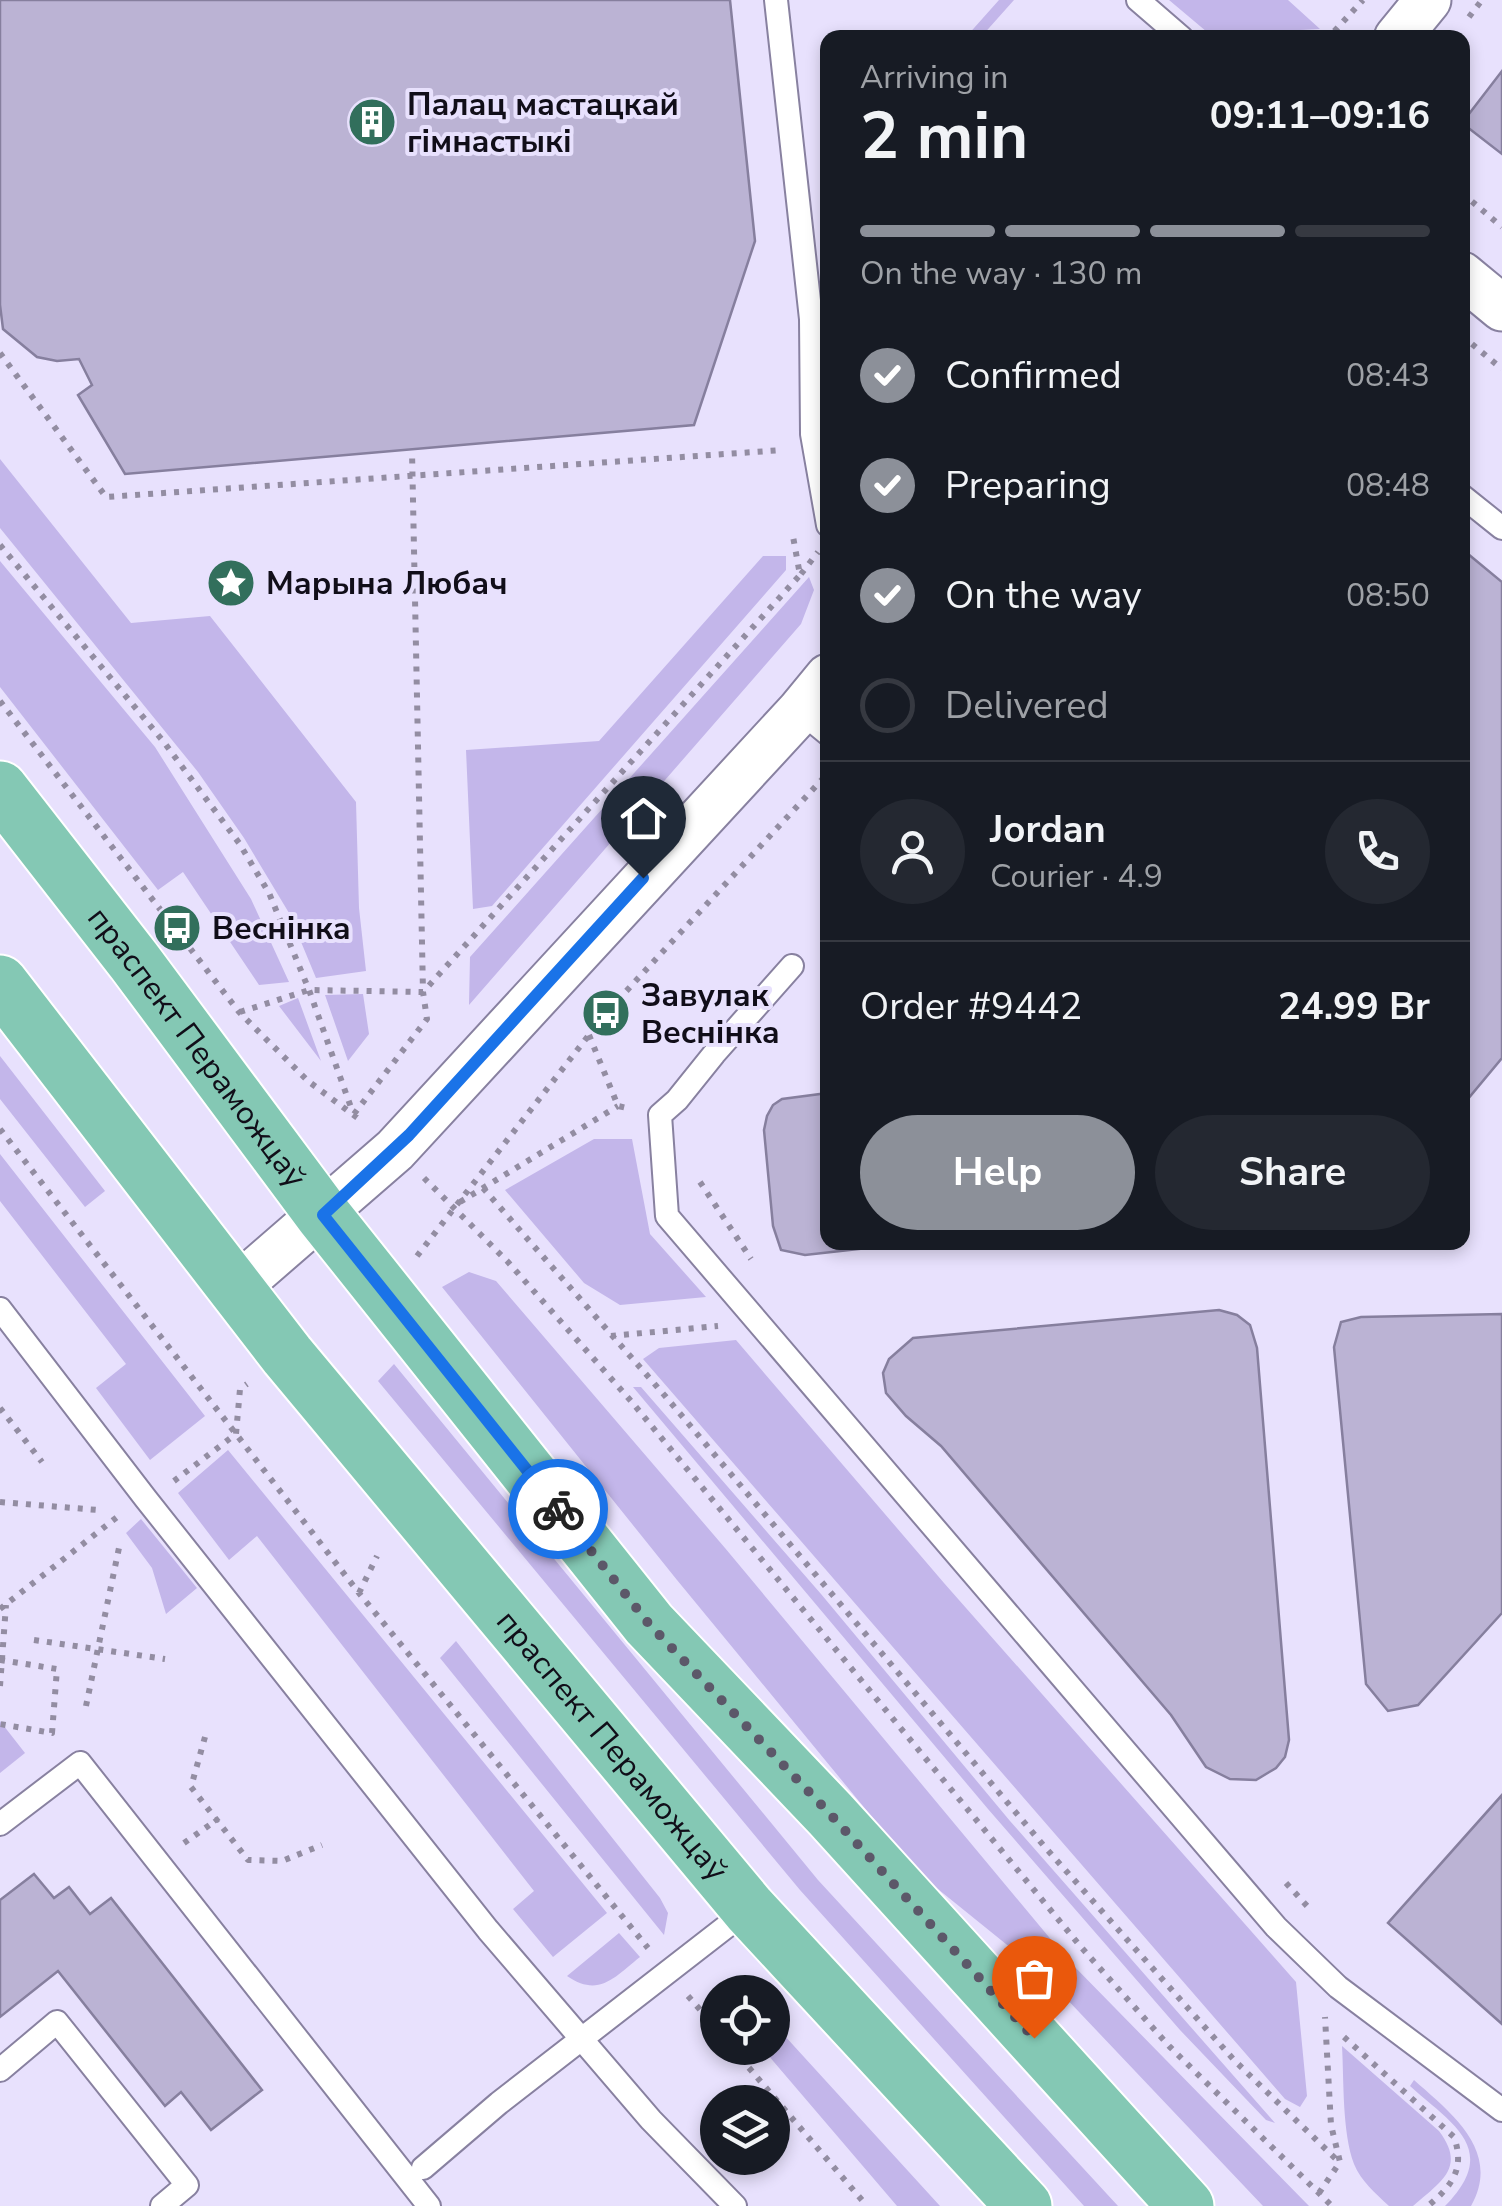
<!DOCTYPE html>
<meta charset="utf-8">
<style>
body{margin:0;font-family:"Nunito Sans",sans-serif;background:#242831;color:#f1f3f6;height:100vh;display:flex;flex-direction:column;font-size:38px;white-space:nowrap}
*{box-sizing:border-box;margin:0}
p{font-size:32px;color:#9ea1a6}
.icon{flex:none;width:55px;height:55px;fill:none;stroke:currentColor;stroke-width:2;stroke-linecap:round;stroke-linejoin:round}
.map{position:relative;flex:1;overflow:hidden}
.drawer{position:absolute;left:820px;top:30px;width:650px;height:1220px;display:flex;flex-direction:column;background:#171b24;border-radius:20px;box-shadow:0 5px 15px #0003}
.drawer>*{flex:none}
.fabs{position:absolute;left:700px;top:1975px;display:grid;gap:20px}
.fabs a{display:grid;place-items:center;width:90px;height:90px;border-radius:50%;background:#171b24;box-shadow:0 5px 15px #0003;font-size:50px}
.pin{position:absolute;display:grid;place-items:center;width:85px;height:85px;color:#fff;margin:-102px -42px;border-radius:50% 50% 50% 0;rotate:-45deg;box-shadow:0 0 10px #0007}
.pin .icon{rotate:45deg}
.courier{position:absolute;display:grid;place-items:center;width:100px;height:100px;margin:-50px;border:8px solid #1a73e8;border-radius:50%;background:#fff;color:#222;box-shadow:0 2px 12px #0007}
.overview em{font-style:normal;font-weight:700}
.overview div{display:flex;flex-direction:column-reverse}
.overview{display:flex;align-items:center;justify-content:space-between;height:170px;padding:0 40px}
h1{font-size:65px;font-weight:700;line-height:75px}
.bar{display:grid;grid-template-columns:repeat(4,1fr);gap:15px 10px;align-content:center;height:120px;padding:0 40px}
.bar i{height:12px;border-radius:8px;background:#363941}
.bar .selected{background:#8c9099}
.bar p{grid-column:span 4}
.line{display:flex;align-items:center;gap:25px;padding:0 40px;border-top:2px solid #363941}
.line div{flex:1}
.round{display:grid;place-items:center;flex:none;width:105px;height:105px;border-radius:52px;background:#242831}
ol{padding:0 40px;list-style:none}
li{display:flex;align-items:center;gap:30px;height:110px}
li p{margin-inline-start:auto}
li .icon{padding:10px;border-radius:50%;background:#8c9099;color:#fff;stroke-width:4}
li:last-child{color:#9ea1a6}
li i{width:55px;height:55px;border:5px solid #363941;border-radius:50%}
.cta{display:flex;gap:20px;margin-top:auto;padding:20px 40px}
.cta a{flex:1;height:115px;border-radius:60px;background:#8c9099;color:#fff;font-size:40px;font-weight:700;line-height:115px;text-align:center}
.cta a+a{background:#242831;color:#f1f3f6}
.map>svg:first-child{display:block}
</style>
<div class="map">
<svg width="1502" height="2206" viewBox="0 0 1502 2206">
<rect width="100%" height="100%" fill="#e8e1fd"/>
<!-- green -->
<path fill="#c3b6ea" d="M999,0h15l-33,37h-15z
M1169,0h119l32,29 -40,2 -6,6h-61z
M0,459l131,164 79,-7 146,186 3,106 7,63 -50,7 -27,-65 -45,-75 -46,-66 -198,-244z
M763,556h23v14l-294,336 -19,3 -7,-159 133,-9z
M0,561l155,186 96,152 38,83 -30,3 -76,-113 -25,18 -158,-203z
M809,577l5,13 -13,34 -332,381 1,-48z
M363,994l6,40 -21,27 -23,-66z
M298,998l23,63 -42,-55z
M0,1056l105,135 -20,16 -85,-108z
M594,1139h38l18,95 56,63 -86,8 -36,-22 -79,-93z
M0,1154l205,262 -55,44 -54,-72 30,-24 -126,-163z
M469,1272l27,9 229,267 343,412 241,246h-46l-220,-232 -125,-101 -241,-293 -235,-293z
M736,1340l208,243 352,399 11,114 -7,11 -15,-8 -642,-740 16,-11z
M394,1364l424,516 300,326h-34l-284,-316 -422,-509z
M633,1387h8l180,207 189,227 265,302 -9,-3 -86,-90 -192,-221z
M228,1450l379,463 -54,44 -40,-48 21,-18 -277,-355 -28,24 -51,-67z
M141,1519l56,69 -31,26 -14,-46 -26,-35z
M456,1641l204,257 8,15 -4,22 -224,-277z
M0,1721l25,32 -25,20z
M619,1933l21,24c-25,20 -41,41 -73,19z
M773,2022v1l167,183h-43l-135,-158h10z
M1342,2046l97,85c28,37 1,51 -26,75h-24c-14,-13 -28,-25 -35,-42 -12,-32 -10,-83 -12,-118z
M1414,2080c37,33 88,71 57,126h-26c56,-57 7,-82 -35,-120z"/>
<!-- building -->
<path fill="#bbb3d4" stroke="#867f9e" stroke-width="2.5" d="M0,0h730l25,241 -61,184 -569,49 -47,-79 14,-10 -13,-26 -22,2 -20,-4 -34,-28 -3,-24z
M1502,71v83l-40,-31z
M1462,549l40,33v476l-40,48z
M828,1093v149h93l-116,13 -24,-5 -8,-24 -9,-96 3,-14 6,-11 9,-6z
M1219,1310l18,5 13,10 7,23 32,392 -4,17 -9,11 -20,12 -26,-1 -24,-12 -35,-52 -230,-269 -35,-30 -20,-23 -3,-20 6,-14 24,-21z
M1502,1314v299l-84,92 -30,6 -22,-27 -32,-337 7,-25 20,-5z
M1502,1795v229l-114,-101z
M34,1874l20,24 15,-11 21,27 21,-16 151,192 -51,40 -30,-38 -16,14 -107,-135 -58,46v-117z"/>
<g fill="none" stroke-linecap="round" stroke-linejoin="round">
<!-- lane casing -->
<g stroke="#8881a0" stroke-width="26">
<path id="lane" d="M776,0l35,319 1,115 16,91
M1138,0l44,38
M1462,496l40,32
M800,711l28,23
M792,966l-78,88 -37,46 -17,15 7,101 609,711 62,60 164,123
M0,1309l146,190 342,431 163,190 84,86
M0,1824l80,-61 349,443
M0,2070l57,-48 130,163 -25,21
M423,2168l76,-65 250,-194"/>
</g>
<!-- street casing -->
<g stroke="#8881a0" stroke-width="49">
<path id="street" d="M1397,38l31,-38
M1462,275l40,33
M236,1288l159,-138 405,-439 28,-34"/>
</g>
<!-- primary casing -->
<g stroke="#fff" stroke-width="59">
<g id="primary">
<path id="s1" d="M0,789l134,172 189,254 326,409 181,190 356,392"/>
<path id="s2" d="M0,983l287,372 462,554 275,297"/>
</g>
</g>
<!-- path -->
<path stroke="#938da2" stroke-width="6" stroke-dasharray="5 8" stroke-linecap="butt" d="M1469,17l13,-17
M1311,38l18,-1 34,-37
M1462,193l40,34
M1472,344l30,25
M0,353l106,144 677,-47
M0,545l163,196 76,102 30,50 40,97 44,123
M801,574l17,-22
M0,701l239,311 69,69 55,41
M240,1012l69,-22 114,2 -11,-541
M589,1035l29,71 13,3
M354,1114l73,-95 -4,-27 377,-417 -8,-44
M0,1129l359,464 289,355
M424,1178l84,84 123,139 450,546 89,100 162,159
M700,1182l51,77
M483,1188l183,209 378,449 190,214 105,102
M460,1202l158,-96
M417,1256l189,-243 222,-240
M611,1336l107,-10
M0,1408l42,54
M174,1481l62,-47 4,-45 7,-5
M0,1502l98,8
M359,1593l18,-37
M0,1609l121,-95
M34,1640l131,19
M0,1660l57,9 -5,64 -52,-9
M0,1686l6,-81
M86,1706l34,-163
M205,1737l-14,50 57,73 34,1 40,-16
M184,1843l34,-24
M1286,1883l22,24
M688,1996l30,34
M1344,2037l110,100c11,31 -1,48 -26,69
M732,2048l135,158
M1319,2193l21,-31 -9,-37 -6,-108"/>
<!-- lane -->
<use href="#lane" stroke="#fff" stroke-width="22"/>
<!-- street -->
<use href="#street" stroke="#fff" stroke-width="45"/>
<!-- primary -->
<use href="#primary" stroke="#84c8b4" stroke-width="55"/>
</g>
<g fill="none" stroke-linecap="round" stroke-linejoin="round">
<!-- done -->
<path stroke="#5c5869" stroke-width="10" stroke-dasharray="0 18" d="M558,1509l91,115 181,190 204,224"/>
<!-- route -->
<path stroke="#1a73e8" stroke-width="12" d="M558,1509l-235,-294 86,-80 234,-257"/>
</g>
<!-- icons -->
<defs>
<g id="building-disc" transform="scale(2.5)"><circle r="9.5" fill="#326f5c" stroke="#e8e1fd"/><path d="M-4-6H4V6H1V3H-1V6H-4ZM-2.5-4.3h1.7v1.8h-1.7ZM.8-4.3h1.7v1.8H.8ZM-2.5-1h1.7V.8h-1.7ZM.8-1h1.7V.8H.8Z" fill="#fff"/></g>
<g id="sight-disc" transform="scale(2.5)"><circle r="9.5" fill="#326f5c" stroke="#e8e1fd"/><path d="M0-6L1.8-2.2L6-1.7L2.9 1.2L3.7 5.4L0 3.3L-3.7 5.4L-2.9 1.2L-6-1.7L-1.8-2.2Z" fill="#fff"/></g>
<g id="bus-disc" transform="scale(2.5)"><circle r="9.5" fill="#326f5c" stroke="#e8e1fd"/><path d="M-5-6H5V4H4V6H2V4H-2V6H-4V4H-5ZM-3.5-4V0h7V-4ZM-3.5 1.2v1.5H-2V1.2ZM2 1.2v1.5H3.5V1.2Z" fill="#fff"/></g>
</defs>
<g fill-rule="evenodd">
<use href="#building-disc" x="372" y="122"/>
<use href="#sight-disc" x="231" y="583"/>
<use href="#bus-disc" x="177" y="928"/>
<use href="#bus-disc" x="606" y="1013"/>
</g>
<g text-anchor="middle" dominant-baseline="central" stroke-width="8" stroke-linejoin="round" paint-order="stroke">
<!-- poi labels -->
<g font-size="32" font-weight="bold" fill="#110e19" stroke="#e8e1fd" text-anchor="start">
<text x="407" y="104">Палац мастацкай<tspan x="407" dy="37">гімнастыкі</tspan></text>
<text x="266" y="583">Марына Любач</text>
<text x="212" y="928">Веснінка</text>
<text x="641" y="995">Завулак<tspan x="641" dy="37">Веснінка</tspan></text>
</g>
<!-- street labels -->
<g font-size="32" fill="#110e19" stroke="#e8e1fd">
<text stroke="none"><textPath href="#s1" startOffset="325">праспект Пераможцаў</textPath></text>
<text stroke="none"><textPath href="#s2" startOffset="978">праспект Пераможцаў</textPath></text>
</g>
</g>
</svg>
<div class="fabs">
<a><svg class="icon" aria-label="locate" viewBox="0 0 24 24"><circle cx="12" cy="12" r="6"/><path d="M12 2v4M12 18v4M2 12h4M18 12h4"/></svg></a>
<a><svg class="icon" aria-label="layers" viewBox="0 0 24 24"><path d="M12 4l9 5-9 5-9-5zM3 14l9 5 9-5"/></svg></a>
</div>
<div class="pin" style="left:1034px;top:2038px;background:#ea580c"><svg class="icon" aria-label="bag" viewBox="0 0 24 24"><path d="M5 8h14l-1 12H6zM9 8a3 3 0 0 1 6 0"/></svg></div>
<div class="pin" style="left:643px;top:878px;background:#1f2937"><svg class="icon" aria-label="home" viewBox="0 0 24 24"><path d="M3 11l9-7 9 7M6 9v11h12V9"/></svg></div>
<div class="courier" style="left:558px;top:1509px"><svg class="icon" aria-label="bike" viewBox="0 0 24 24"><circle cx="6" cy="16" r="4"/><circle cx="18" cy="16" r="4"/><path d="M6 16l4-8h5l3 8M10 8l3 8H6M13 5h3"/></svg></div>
<section class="drawer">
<div class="overview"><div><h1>2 min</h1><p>Arriving in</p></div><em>09:11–09:16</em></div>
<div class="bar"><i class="selected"></i><i class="selected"></i><i class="selected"></i><i></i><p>On the way · 130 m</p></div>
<ol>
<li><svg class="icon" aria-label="check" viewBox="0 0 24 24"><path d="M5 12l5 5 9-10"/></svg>Confirmed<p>08:43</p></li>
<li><svg class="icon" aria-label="check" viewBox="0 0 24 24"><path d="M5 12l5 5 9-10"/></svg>Preparing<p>08:48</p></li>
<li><svg class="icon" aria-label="check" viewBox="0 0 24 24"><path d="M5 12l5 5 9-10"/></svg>On the way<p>08:50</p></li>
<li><i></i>Delivered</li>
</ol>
<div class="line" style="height:180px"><a class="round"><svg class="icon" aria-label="person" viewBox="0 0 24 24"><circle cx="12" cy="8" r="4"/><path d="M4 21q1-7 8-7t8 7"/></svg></a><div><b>Jordan</b><p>Courier · 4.9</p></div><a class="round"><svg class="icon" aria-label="phone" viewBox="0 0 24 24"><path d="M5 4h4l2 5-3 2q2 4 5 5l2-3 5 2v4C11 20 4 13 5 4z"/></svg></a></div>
<div class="line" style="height:130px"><div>Order #9442</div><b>24.99 Br</b></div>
<div class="cta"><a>Help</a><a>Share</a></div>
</section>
</div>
